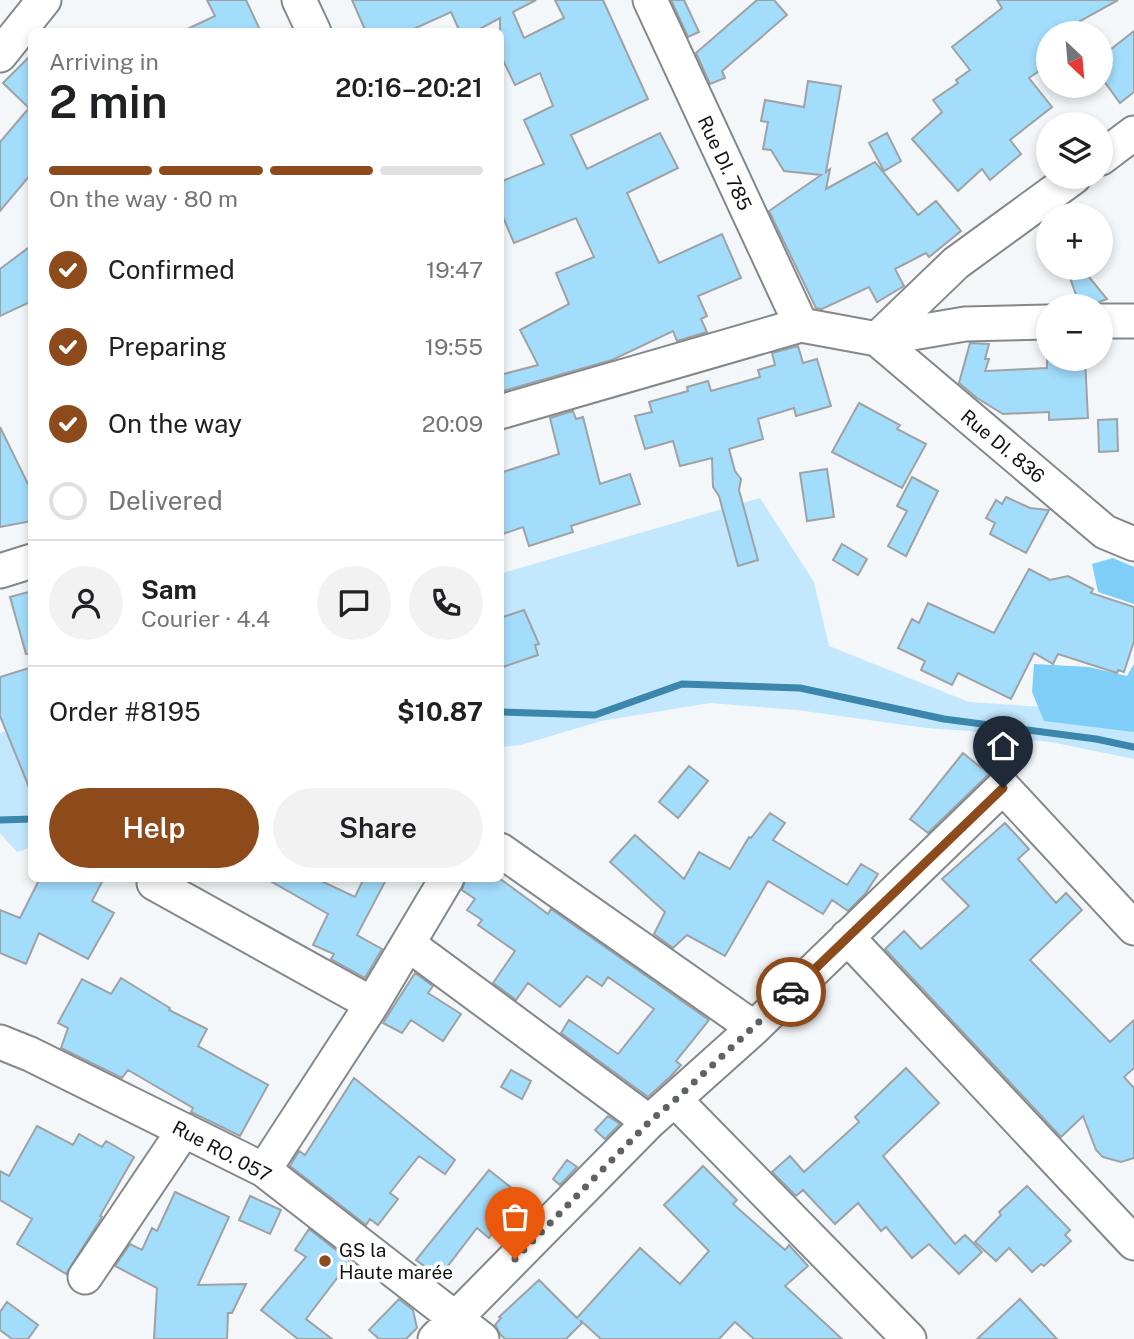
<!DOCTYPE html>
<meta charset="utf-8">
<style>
body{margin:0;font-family:"Public Sans",sans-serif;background:#f2f2f2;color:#202124;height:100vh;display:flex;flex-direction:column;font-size:26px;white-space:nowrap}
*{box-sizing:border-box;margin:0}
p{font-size:23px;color:#757577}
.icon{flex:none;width:38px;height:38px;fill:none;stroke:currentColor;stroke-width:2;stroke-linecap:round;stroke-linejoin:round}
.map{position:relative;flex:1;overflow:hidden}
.details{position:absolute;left:28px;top:28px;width:476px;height:854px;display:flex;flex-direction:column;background:#fff;border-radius:10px;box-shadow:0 4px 10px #0003}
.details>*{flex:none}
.needle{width:46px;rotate:154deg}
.tools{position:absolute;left:1036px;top:21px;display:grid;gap:14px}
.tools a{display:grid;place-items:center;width:77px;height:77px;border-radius:50%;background:#fff;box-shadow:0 4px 10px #0003;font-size:35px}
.pin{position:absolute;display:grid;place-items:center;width:60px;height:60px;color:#fff;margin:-72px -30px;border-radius:50% 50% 50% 0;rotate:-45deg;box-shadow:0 0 7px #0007}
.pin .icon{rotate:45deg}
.courier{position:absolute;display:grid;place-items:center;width:70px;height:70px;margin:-35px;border:5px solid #8d4b1b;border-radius:50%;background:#fff;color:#222;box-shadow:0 2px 9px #0007}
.headline em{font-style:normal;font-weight:600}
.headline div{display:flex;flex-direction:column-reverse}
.headline{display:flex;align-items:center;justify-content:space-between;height:119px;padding:0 21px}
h1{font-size:46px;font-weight:600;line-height:52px}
.bar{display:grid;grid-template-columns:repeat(4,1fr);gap:10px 7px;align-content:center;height:84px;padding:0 21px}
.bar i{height:9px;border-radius:5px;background:#e0e0e0}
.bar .selected{background:#8d4b1b}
.bar p{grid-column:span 4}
.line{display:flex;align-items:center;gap:18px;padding:0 21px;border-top:2px solid #e0e0e0}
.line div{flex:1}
.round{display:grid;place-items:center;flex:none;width:74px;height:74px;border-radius:37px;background:#f2f2f2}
ol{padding:0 21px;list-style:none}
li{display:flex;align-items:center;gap:21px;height:77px}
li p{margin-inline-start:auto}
li .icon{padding:7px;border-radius:50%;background:#8d4b1b;color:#fff;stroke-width:4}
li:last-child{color:#757577}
li i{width:38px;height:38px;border:4px solid #e0e0e0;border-radius:50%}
.primary-button{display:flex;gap:14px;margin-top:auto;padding:14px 21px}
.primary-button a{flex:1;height:80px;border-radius:42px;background:#8d4b1b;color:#fff;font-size:28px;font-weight:600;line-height:80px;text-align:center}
.primary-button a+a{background:#f2f2f2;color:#202124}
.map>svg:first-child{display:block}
</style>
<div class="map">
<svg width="1134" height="1339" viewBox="0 0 1134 1339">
<rect width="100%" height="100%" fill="#f3f7fa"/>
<!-- green -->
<path fill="#c3e7fc" d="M760,498l54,84 15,64 140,56 165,11v46l-78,-16 -87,-12 -43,-3 -129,-18 -87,-7 -109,18 -80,24 -20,2v-172l5,-3z
M31,722v125l-14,5 -17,-19v-100z"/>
<!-- forest -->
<path fill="#7fcef7" d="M1113,558l21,9v37l-36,-12 -6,-28z
M1034,664l55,3 38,9 7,-12v68l-90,-11 -12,-29z"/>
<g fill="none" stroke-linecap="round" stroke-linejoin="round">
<!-- stream -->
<path stroke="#3b86aa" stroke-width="7" d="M500,712l95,3 87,-31 118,4 144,31 152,20 38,8
M0,820l32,-1"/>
</g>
<!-- building -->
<path fill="#a3ddfc" stroke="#9fa2a4" stroke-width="2" d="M207,0h39l15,32h-80l34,-16z
M352,0h184l-23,12 11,26 40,-20 -9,-18h48l45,99 -77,36 16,34 73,-36 18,35 -51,25 32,70 63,-29 19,44 -43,18 9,20 -6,3 6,13 -30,9 -4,-10 -61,29 -109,31 -3,-16 38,-10 -18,-35 49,-26 -13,-31 38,-16 -18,-39 -62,25 -14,-33v-28l44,-18 -20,-44 29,-14 -13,-33 -25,12 -15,-31v-36l-26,14h-14l-9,-20 -44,20h-41z
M671,0h13l15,32 -11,5z
M757,0h17l13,15 -65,56 3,7 -15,6 -14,-31z
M997,0h121l-38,21 8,12h-40v32l-19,13 23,29 -42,33 11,14 -31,26 -8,-11 -24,22 -46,-52 30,-27 -9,-12 25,-17 -2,-3 14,-10 -18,-23 50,-39z
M1134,31v61l-14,11 -19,-26v-20z
M32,54v119l-32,38v-69l29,-34 -26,-25z
M808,81l33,5 -15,86 4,-3 -4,20 49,-27 43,53 18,-14 25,30 -32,26 -3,-4 -31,16 9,17 -27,16 -8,-15 -47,22 -6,-1 -47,-97 52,-36 -37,-4 -13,-21 -8,-1 5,-27 -7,-1 4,-21 39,7z
M887,133l14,28 -17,10 -15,-28z
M32,245v56l-32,15v-47z
M1085,272l22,27 -19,7h-8l-10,-28z
M970,343l19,1 -4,15h4l-4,12 62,-3v-8l38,-1 3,59 -39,2v-8l-46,2 -26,-16 -18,-15z
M798,346l5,17 14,-4 14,47 -35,10 -2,-8 -36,11 5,20 -34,10 6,22 6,8 -2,11 19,70 -20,6 -19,-70 -6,-9 -1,-29 -32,8 -7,-25 -28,8 -10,-33 17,-4 -3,-10 39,-11 -1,-4 21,-6 3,10 49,-14 -2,-7 17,-5 -3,-12z
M859,403l41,22 -3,4 29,15 -24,44 -70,-36z
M573,411l3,8 7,-2 17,67 30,-10 10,30 -69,22 2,6 -44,14 -6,-19 -23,8v-62l59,-19 -9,-36z
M1117,419l1,32 -19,1 -1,-32z
M0,427l30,61 2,9v24l-32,6z
M827,469l7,48 -27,4 -7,-48z
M912,477l26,14 -32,65 -18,-10 19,-35 -10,-5z
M1006,497l24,11 19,2 -23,43 -36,-19 5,-11 -9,-5 10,-18 6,4z
M842,544l25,15 -9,16 -25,-15z
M1029,569l21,11 18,-4 25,13 -2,4 43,14v34l-10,31 -6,-2 -1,3 -59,-19 -5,10 -19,-11 -23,46 -53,-26 -6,12 -31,-15 4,-9 -27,-13 14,-29 7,4 9,-20 66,30z
M32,591v62l-6,1 -16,-57z
M524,610l15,34 -4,1 3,10 -38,13v-50z
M32,667v125h-1l-31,-76v-39z
M963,753l26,21 -61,59 -18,-14z
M689,766l19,15 -30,37 -19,-16z
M770,813l15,10 -12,17 74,45 14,-21 17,10 -13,20 -17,17 -16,-11 -9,14 -55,-33 -43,75 -38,-21 -14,13 -19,-14 11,-22 -55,-50 25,-27 49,44 15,-27 31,17 19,-32 2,1z
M1005,823l24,26 -11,10 38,44 10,-10 16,17 -52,50 80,82 24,-22v48l-10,9 10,11v70l-13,4 -18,-5 -7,-7 -13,-34 -22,21 -176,-188 19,-18 17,18 48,-43 -27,-27z
M40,878h64l-12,23 22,12 -26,46 -49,-26 -13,31 -26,-11v-43l20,8z
M265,878h50l40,19 9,-19h23l-30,57 25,14 -17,29 -34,-19 3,-5 -21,-9 15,-31z
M466,878h33l49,36 3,-5 158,111 -33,41 5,4 -10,11 -23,21 -87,-64 8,-13 49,34 36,-45 -46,-32 -6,9 -15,-10 -27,31 -32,-24 -12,17 -23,-17 22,-32 -37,-26 4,-5 -15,-10 8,-11 -13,-9z
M415,973l18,13 -5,7 33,21 -18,27 -32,-21 -9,13 -19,-10z
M121,978l49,30 -1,2 38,19 -9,17 70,39 -28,51 -49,-24 2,-4 -65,-38 -6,8 -61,-30 7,-20 -10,-5 24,-44 29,15z
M906,1068l33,35 -56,53 72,88 10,-9 17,17 -23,22 -30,-30 -17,14 -26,-31 -5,4 -23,-28 -23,21 -32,-34 -7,6 -24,-24 18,-16 14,16 55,-50 -4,-5z
M511,1070l20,11 -9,18 -21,-12z
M354,1078l101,82 -10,14 -26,-18 -29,37 8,6 -20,26 -8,-6 -4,6 -76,-59 9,-15 6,4z
M608,1116l12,8 -15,15 -10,-9z
M37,1126l36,19 6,-11 23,13 4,-6 28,16 -34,59 2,1 -36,57 -49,-30 15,-25 -32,-19v-29l9,5z
M567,1160l10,7 -17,18 -7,-6z
M703,1166l34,34 -4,4 52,46 4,-5 19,21 -23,20 57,53h-88l-19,-17 -16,17h-118l-21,-19 2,3 -16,16h-61l-5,-5 -5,-9 6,-7 -2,-1 40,-37 38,38 63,-70 40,36 29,-33 -45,-46z
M489,1170l29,23 -9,11 4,4 -24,30 -12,-10 -36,47 -8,-6 -2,2 -15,-11z
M1027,1186l43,44 -5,5 6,6 -27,25 -3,-2 -9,8 -23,-24 -13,13 -21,-19 26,-27 -2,-3z
M175,1192l54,25 -31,68 48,-1 -14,29h-4l-1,26h-73l3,-51 -42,-22 15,-22 12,6 10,-22 5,3z
M250,1196l31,14 -11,24 -31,-14z
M309,1229l41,32 -44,58 26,20h-34l-37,-29 45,-53 -11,-7z
M399,1299l14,11 4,18 -11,11h-27l-10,-9z
M1020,1299l37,40h-80z
M7,1302l31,23 -10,14h-16l-12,-9v-18z"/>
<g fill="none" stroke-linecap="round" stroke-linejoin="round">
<!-- minor casing -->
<g stroke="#84888a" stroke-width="37">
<path id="minor" d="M299,0l15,32
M650,0l151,325
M0,55l44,-55
M1101,158l33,-25
M1074,177l-118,86 -79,76 228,193 29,12
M1101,321h33
M500,412l301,-87 76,14 88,-15 83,-2
M0,571l32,-10
M500,850l254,178
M154,883l218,121
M847,937l287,306
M408,944l241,178
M0,1042l30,12 234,116 218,169
M675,1100l234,239
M264,1170l108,-166 75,-126
M85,1277l99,-147
M435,1339l214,-217 105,-94 249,-241 131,141"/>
</g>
<!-- minor -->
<use href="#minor" stroke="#fff" stroke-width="33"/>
</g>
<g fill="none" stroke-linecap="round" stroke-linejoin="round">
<!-- done -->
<path stroke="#5f6263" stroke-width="7" stroke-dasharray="0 12.6" d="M515,1259l134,-137 26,-22 116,-108"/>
<!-- route -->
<path stroke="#8d4b1b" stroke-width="9" d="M791,992l212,-204"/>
</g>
<!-- markers -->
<circle fill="#8d4b1b" stroke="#fff" stroke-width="2.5" cx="325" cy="1261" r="7"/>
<g text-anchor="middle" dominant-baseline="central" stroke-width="7" stroke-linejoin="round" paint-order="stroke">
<!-- street labels -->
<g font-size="19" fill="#101212" stroke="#fff">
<text transform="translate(725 163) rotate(65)">Rue DI. 785</text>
<text transform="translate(1003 446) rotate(40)">Rue DI. 836</text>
<text transform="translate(222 1151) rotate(28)">Rue RO. 057</text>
</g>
<!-- poi labels -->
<g font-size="19" fill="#101212" stroke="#fff" text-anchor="start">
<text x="339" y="1250">GS la<tspan x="339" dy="22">Haute marée</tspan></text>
</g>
</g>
</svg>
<div class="tools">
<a><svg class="needle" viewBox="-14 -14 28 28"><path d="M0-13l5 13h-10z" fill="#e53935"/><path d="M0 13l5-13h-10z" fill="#757577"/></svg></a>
<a><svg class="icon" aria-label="layers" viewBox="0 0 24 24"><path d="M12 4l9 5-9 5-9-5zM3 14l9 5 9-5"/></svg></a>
<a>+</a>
<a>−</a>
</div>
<div class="pin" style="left:515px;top:1259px;background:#ea580c"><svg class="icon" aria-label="bag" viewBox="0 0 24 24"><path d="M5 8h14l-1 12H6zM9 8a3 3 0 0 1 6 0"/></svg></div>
<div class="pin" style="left:1003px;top:788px;background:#1f2937"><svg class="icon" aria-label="home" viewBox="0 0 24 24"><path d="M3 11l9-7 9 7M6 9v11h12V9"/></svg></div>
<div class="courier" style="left:791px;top:992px"><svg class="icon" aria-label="car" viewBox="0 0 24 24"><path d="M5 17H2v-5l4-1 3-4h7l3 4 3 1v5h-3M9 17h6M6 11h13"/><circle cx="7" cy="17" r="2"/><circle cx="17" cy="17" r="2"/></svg></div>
<section class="details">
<div class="headline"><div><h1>2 min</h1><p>Arriving in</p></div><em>20:16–20:21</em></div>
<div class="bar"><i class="selected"></i><i class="selected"></i><i class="selected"></i><i></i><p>On the way · 80 m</p></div>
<ol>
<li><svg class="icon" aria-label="check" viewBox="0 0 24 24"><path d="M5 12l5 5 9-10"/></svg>Confirmed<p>19:47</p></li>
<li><svg class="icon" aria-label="check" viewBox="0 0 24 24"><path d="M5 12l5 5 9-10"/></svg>Preparing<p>19:55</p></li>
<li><svg class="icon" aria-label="check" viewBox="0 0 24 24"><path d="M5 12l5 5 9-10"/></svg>On the way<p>20:09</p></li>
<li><i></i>Delivered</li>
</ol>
<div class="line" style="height:126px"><a class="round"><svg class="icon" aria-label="person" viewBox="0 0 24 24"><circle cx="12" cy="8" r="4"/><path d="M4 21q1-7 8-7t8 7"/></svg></a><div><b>Sam</b><p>Courier · 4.4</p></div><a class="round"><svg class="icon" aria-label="chat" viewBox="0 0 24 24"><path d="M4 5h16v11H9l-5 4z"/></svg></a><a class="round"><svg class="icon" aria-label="phone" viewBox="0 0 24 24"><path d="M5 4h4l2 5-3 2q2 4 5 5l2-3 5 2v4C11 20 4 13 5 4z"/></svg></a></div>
<div class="line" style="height:91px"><div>Order #8195</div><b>$10.87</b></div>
<div class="primary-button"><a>Help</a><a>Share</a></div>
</section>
</div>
